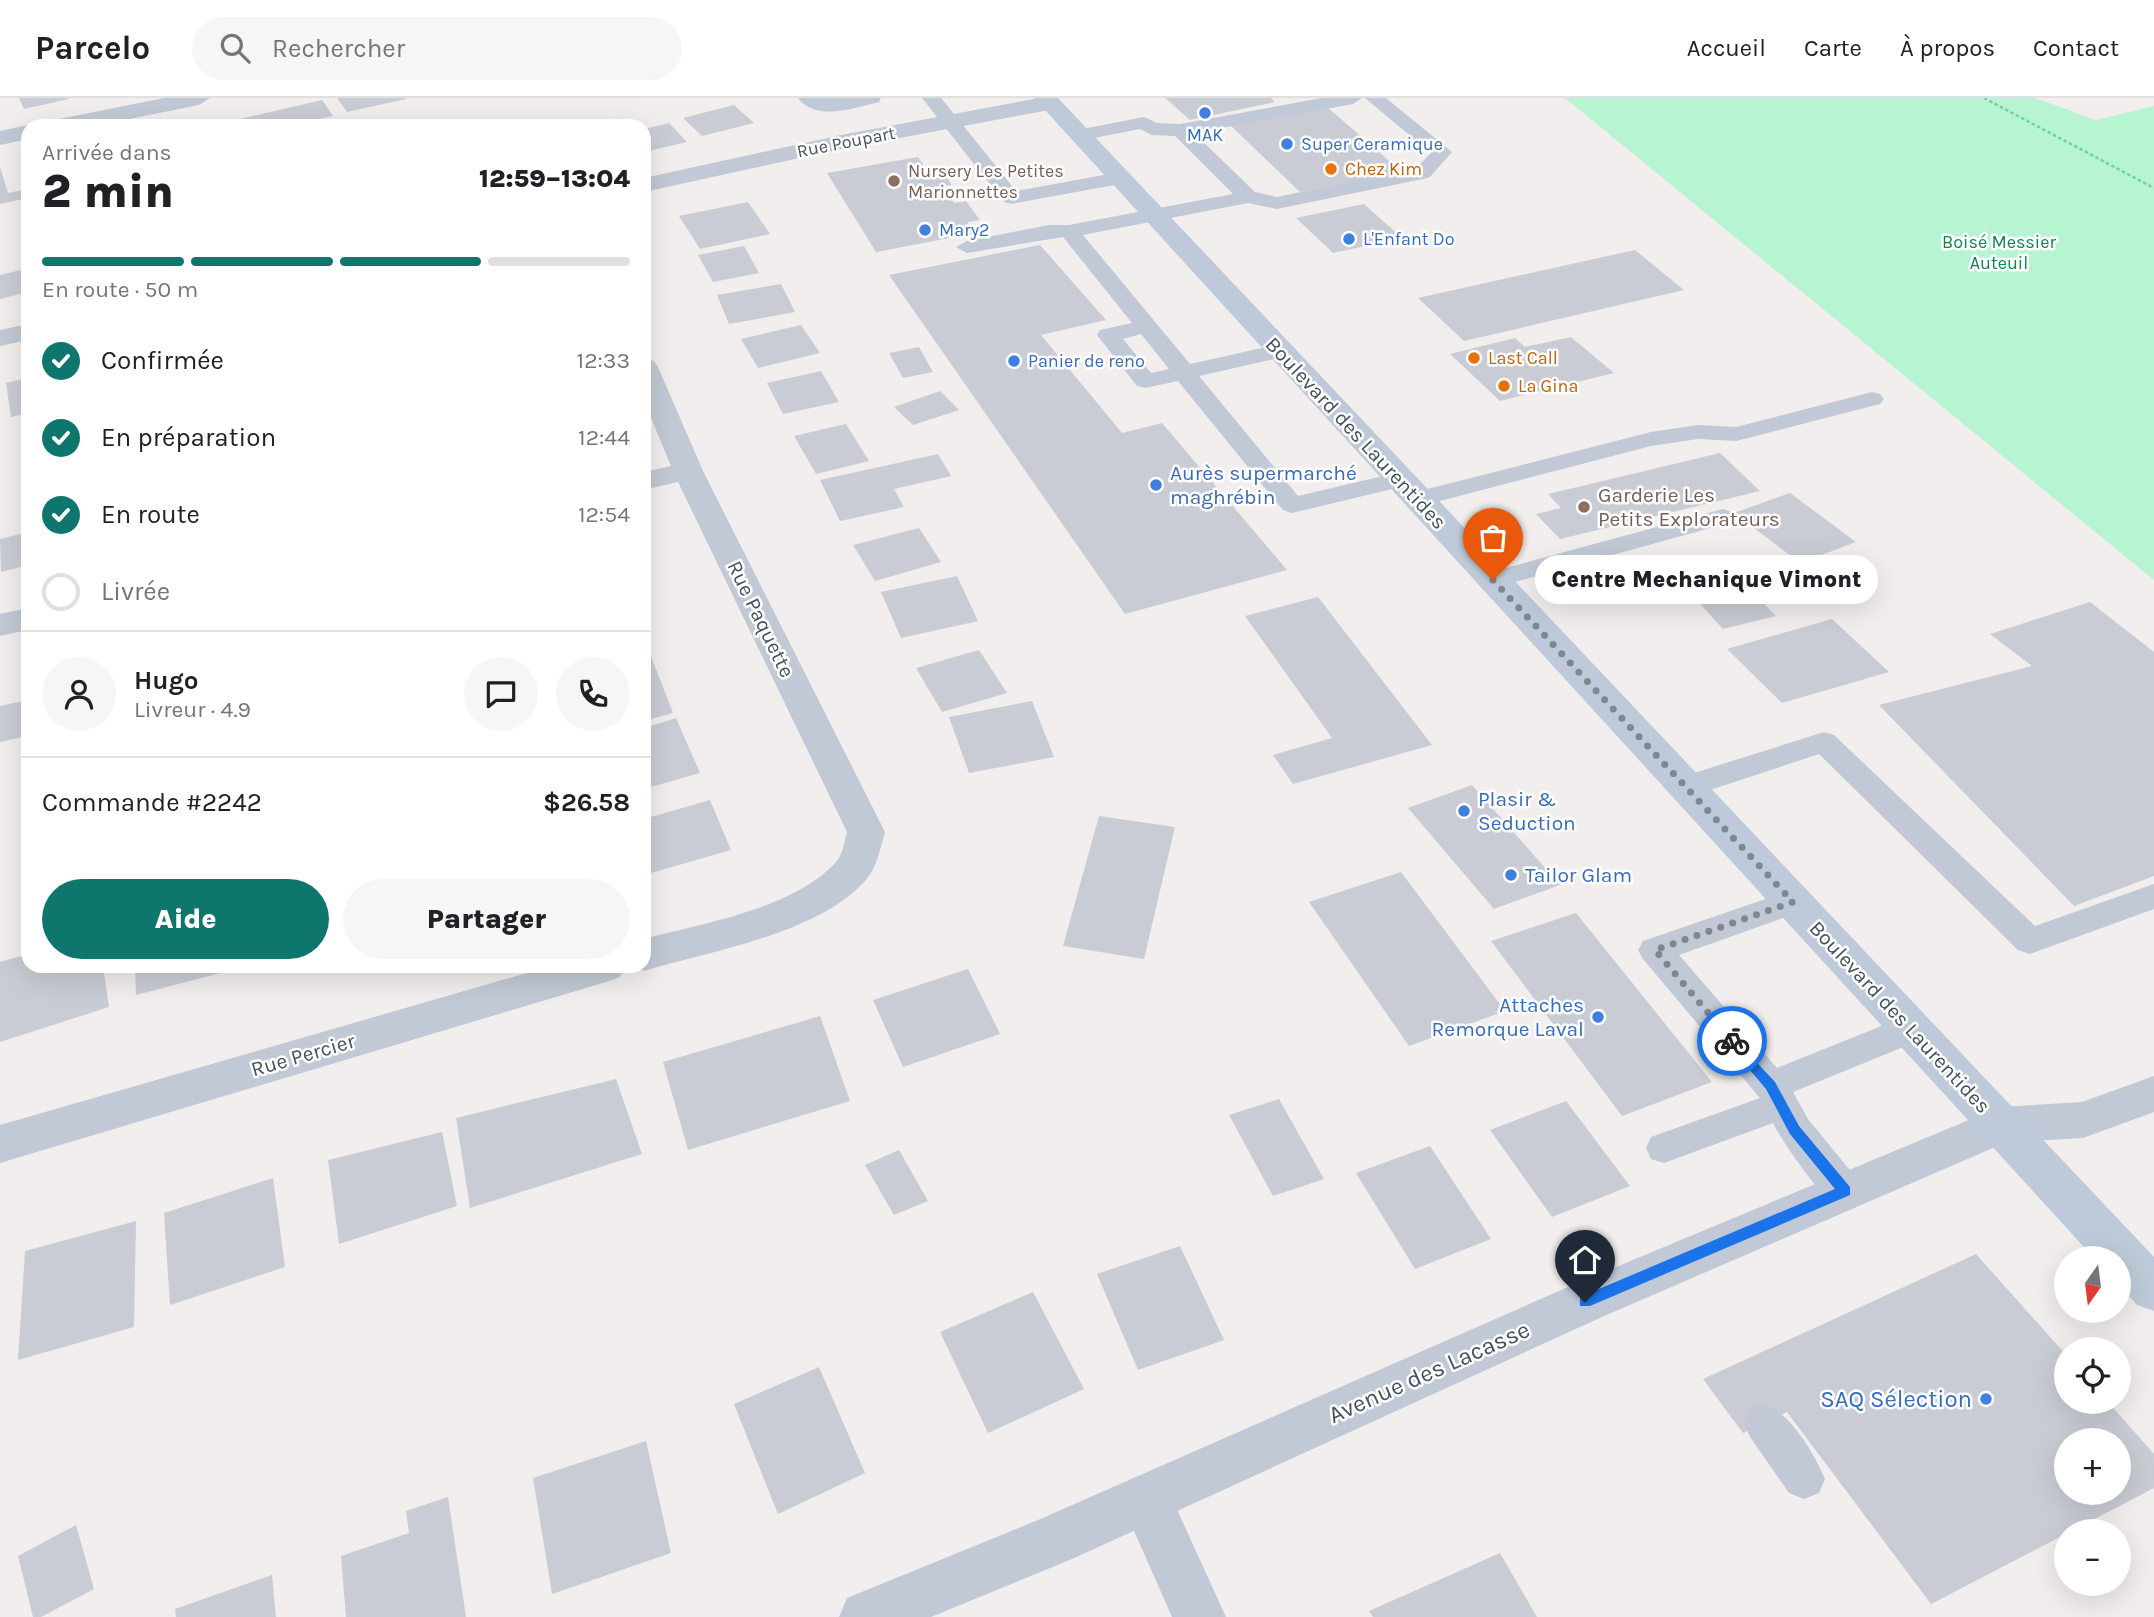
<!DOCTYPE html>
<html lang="fr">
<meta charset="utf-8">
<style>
body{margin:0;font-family:Karla,sans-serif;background:#f6f6f6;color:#202124;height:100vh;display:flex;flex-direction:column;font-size:26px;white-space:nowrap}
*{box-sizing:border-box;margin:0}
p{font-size:23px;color:#757577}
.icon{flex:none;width:38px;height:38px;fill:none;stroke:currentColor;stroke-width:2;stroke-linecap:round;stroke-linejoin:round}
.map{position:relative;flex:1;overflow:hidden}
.sheet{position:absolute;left:21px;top:21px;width:630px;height:854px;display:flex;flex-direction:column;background:#fff;border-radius:21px;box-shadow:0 7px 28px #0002}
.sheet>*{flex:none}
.needle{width:46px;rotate:194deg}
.controls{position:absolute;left:2054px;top:1148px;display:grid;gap:14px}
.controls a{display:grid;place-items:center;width:77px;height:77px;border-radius:50%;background:#fff;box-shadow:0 7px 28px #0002;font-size:35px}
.pin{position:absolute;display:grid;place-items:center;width:60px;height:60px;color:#fff;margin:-72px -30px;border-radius:50% 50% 50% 0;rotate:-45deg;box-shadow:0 0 7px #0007}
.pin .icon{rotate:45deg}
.courier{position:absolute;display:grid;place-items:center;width:70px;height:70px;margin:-35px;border:5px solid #1a73e8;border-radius:50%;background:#fff;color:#222;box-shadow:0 2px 9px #0007}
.bubble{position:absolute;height:49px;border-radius:24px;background:#fff;box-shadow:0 7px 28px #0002;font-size:23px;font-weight:800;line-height:49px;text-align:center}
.headline em{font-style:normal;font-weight:800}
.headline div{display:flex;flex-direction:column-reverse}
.headline{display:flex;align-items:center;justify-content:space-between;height:119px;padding:0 21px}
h1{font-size:46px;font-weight:800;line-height:52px}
.bar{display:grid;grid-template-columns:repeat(4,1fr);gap:10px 7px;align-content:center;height:84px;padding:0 21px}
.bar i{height:9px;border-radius:5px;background:#e0e0e0}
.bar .current{background:#0f766e}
.bar p{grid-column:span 4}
.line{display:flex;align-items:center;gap:18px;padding:0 21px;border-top:2px solid #e0e0e0}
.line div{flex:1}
.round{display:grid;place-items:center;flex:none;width:74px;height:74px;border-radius:37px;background:#f6f6f6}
ol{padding:0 21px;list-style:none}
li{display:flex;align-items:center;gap:21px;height:77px}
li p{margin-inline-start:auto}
li .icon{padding:7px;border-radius:50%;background:#0f766e;color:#fff;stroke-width:4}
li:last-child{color:#757577}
li i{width:38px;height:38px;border:4px solid #e0e0e0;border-radius:50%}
.action{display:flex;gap:14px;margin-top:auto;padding:14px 21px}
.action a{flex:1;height:80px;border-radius:42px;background:#0f766e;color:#fff;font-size:28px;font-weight:800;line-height:80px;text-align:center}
.action a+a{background:#f6f6f6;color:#202124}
header{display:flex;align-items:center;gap:42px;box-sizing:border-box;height:98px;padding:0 35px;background:#fff;border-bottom:2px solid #e0e0e0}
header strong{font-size:33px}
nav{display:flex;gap:38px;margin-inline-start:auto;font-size:24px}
.search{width:490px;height:63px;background:#f6f6f6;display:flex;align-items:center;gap:18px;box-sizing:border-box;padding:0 24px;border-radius:38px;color:#757577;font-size:26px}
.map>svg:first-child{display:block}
</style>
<header>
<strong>Parcelo</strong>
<div class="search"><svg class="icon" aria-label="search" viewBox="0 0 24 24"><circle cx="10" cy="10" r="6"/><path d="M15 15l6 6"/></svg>Rechercher</div>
<nav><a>Accueil</a><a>Carte</a><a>À propos</a><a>Contact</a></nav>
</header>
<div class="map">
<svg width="2154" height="1519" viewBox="0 0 2154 1519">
<rect width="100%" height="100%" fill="#f1eeed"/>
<!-- green -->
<path fill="#b7f4d2" d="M1565,0h470l61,22 58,-14v474z"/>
<!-- building -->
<path fill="#c9ccd4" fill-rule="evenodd" d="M19,0h50v1l-45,10z
M337,0h68l1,1 -59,13z
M1165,0h106l4,4 -85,18z
M322,2l11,16 -44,10h-44l-5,-7z
M734,7l20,18 -52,13 -19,-18z
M1326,8l76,66 -102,20 -71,-68z
M669,25l18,19 -43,10v-23z
M918,59l8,12 13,-3 13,19 -10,1 12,17 12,-2 14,19 -13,2 9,11 -100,19 -49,-79z
M0,69l8,26 20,-4v9l-28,6z
M748,104l22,32 -70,15 -21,-33z
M1364,106l38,34 -69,15 -37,-35z
M1040,147l66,75 -65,15 81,98 40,-10 125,147 -162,44 -236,-339z
M744,148l15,27 -46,9 -15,-27z
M1635,152l49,40 -220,51 -46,-43z
M25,171l3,23 -28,7v-24z
M781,186l14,28 -66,12 -12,-29z
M801,227l19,28 -62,15 -17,-29z
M1571,239l43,36 -114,28 -50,-47 65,-16 10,9z
M919,249l14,25 -30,6 -14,-25z
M821,273l18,31 -56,12 -16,-31z
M28,280v35l-17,4 -5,-34z
M940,293l19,19 -46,15 -19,-18z
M846,326l23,37 -53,13 -22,-38z
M1720,355l40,38 -200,48 -24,-25 25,-6 -13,-14z
M938,356l13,22 -57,13 10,18 -64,14 -20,-41z
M1790,395l66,49 -56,21 -66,-50z
M919,430l22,34 -66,19 -22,-36z
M28,434v33l-27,7 -1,-33z
M1722,462l54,56 -53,13 -52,-57z
M957,478l21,45 -77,17 -20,-46z
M1318,499l114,148 -139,39 -20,-29 59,-17 -87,-122z
M2090,504l64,50v224l-80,30 -195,-201 153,-39 -42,-32z
M1832,521l57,53 -107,31 -55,-54z
M979,552l28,43 -65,19 -26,-44z
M649,553l24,62 -29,8v-69z
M28,602v36l-28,6v-36z
M1032,603l22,56 -85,16 -20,-56z
M676,620l24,55 -56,16v-61z
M1472,687l88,100 -66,24 -86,-101z
M710,702l21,50 -87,25v-56z
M1099,718l76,11 -31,132 -81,-13z
M1401,774l104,139 -96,35 -100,-144z
M1576,815l136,169 -90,34 -131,-175z
M28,856v12h75l6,41 -109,35v-80z
M135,868h101v3l-100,26z
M968,871l32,65 -97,33 -30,-67z
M820,918l30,85 -162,49 -25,-88z
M616,981l26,75 -172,54 -14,-90z
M1279,1001l45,80 -51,17 -44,-81z
M1566,1003l64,85 -78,31 -62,-87z
M442,1034l15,74 -118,38 -11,-84z
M1430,1048l61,93 -76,30 -59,-96z
M899,1052l29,51 -34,14 -29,-50z
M273,1080l12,89 -115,38 -6,-92z
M136,1123l-2,106 -116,33 7,-109z
M1180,1148l44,94 -86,30 -41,-96z
M1976,1156l91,102v46h41l46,52v34l-223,116 -144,-192 -44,21 -40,-54zM2067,1342h52v53h-52z
M1033,1194l51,97 -96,44 -48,-101z
M819,1269l46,106 -87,41 -44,-110z
M646,1343l25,112 -119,41 -19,-116z
M448,1399l18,120h-120l-5,-61 68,-23 -3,-22z
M76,1427l18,64 -53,28h-8l-15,-61z
M1500,1455l37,64h-164l-4,-6z
M272,1477l4,42h-100l-1,-8z"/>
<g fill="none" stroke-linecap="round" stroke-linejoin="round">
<!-- path -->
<path stroke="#6bd5a7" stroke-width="2.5" stroke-dasharray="3.5 2.5" stroke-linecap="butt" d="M1984,0l170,90"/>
<!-- service -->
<path fill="#c0c9d5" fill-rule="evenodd" d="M798,0h83l-2,4c-25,6 -63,20 -81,-4z
M922,0h19l75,93 104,-19 10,6 -10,6 -109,20 -7,-2z
M1322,0h40l-9,6 -159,29 61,59 22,5 139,-29 15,-15 -66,-55h21l66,54 -22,25 -7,2 -146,30 -29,-6 -165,32 107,129 90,-20 8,2 3,5 -3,5 -89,20 99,120 102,-24 9,3 4,5 -4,5 -117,28 -9,-3 -105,-129 -33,7 -8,-2 -40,-51 3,-5 32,-7 -69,-86 -96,16 -11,-6 11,-6 82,-16h20l164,-31 -58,-58 -23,-1 -12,-6 -61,12 -10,-6 3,-4 72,-14 13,6 23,1zM1141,236l28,35 -18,4 -28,-34z
M1872,294l8,2 4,5 -4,5 -144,37 -38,-2 -47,7 -234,61 -9,-3 -4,-5 4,-5 243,-62 47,-7 38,2z
M1723,411l9,3 4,5 -4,5 -239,66 -9,-2 -4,-6 4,-6z
M1824,634l10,3 201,191 119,-42v25l-124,45 -12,-4 -199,-196 -133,44 -11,-3 -4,-8 4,-8z
M1792,792l11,3 5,9 -5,9 -124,44 98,113 122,-49 12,-4 12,4 5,10 -5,10 -130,53 15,27 50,61 6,11 -6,11c-9,3 -17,6 -26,0 -15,-10 -50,-61 -59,-79l-109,40 -13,-4 -5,-11 5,-11 109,-39 -117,-139 -5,-9 5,-9z
M1764,1305c27,11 50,50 61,76l-6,14 -15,6 -15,-6 -39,-56 -6,-14 6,-14z"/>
<!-- minor -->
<path fill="#c0c9d5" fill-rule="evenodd" d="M164,0h46l-11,7 -105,21h-47l4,-5 8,-2z
M1039,0h18l4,5 -4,5 -8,2 -208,39 -197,43v-14l197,-43z
M28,27l4,1h-4v13l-28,6v-14z
M28,226v16l-28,6v-16z
M644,260l10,3 4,6 45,104 182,361c-5,17 -8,36 -20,49 -48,53 -154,70 -221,90l-14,-5h14v-27c58,-16 150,-30 192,-77 7,-7 8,-21 11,-30l-169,-350 -34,8v-18l27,-6 -27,-65z
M28,510v22l-28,6v-22z
M551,868h75l-6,11 -14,5 -606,181v-38z
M2154,978v36l-71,26 -83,5 -16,-5 -6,-13 6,-13 16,-5 82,-5z
M1146,1376l18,7 62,136h-54l-52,-118 8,-18z"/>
<!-- tertiary -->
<path fill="#c0c9d5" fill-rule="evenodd" d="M2000,1009l16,5 6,13 -6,13 -414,179 -530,242 -141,58h-92l8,-19 191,-78 530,-233z"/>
<!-- secondary -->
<path fill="#becad9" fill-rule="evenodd" d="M1034,0h24l1096,1159v54l-17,-6 -18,-20v-27h-25z"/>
</g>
<!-- route -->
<path fill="#1a73e8" d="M1732,938l43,46 24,44 51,61v8l-260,111h-10v-9l255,-108 -45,-55 -24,-45 -38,-45 -2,-3z"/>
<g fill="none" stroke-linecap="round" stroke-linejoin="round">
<!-- done -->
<path stroke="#81878f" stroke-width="7" stroke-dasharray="0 12.6" d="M1493,482l300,322 -138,48 77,91"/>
</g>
<!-- markers -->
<g fill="#3f7fe0" stroke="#fff" stroke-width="2.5">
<circle cx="1205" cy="15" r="7"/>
<circle cx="1287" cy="46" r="7"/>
<circle cx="925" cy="132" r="7"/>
<circle cx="1349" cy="141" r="7"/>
<circle cx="1014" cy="263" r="7"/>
<circle cx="1156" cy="387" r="7"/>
<circle cx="1464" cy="713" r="7"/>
<circle cx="1511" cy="777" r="7"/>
<circle cx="1598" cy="919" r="7"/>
<circle cx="1986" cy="1301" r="7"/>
</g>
<g fill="#e8710a" stroke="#fff" stroke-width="2.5">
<circle cx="1331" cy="71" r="7"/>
<circle cx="1474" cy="260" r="7"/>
<circle cx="1504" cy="288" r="7"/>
</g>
<g fill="#8d6e63" stroke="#fff" stroke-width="2.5">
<circle cx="894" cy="83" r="7"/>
<circle cx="1584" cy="409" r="7"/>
</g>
<g text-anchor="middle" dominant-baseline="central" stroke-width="5" stroke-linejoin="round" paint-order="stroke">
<!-- far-shop labels -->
<g font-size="18" fill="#366cbe" stroke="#fff" text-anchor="start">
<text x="1205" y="37" text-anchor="middle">MAK</text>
<text x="1301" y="46">Super Ceramique</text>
<text x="939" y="132">Mary2</text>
<text x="1363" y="141">L'Enfant Do</text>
<text x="1028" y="263">Panier de reno</text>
</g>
<!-- far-street labels -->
<g font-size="18" fill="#44505d" stroke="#fff">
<text transform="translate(846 44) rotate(-11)">Rue Poupart</text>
</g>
<!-- far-food labels -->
<g font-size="18" fill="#c56008" stroke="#fff" text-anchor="start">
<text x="1345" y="71">Chez Kim</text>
<text x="1488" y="260">Last Call</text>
<text x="1518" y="288">La Gina</text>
</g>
<!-- far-education labels -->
<g font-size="18" fill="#785e54" stroke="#fff" text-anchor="start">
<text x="908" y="73">Nursery Les Petites<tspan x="908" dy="21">Marionnettes</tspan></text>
</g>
<!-- far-park labels -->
<g font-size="18" fill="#0d8750" stroke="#fff">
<text x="1999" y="144">Boisé Messier<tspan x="1999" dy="21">Auteuil</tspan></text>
</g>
<!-- street labels -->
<g font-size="21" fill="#44505d" stroke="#fff">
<text transform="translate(1356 335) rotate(47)">Boulevard des Laurentides</text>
<text transform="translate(761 521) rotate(64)">Rue Paquette</text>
<text transform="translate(1900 919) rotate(47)">Boulevard des Laurentides</text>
<text transform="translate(303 957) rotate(-16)">Rue Percier</text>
</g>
<!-- shop labels -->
<g font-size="21" fill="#366cbe" stroke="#fff" text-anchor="start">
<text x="1170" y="375">Aurès supermarché<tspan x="1170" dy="24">maghrébin</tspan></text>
<text x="1478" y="701">Plasir &amp;<tspan x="1478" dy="24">Seduction</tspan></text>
<text x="1525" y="777">Tailor Glam</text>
<text x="1584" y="907" text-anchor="end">Attaches<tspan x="1584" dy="24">Remorque Laval</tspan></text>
</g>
<!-- education labels -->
<g font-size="21" fill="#785e54" stroke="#fff" text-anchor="start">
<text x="1598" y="397">Garderie Les<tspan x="1598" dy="24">Petits Explorateurs</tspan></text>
</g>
<!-- near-street labels -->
<g font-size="24" fill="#44505d" stroke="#fff">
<text transform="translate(1429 1274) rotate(-24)">Avenue des Lacasse</text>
</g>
<!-- near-shop labels -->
<g font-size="24" fill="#366cbe" stroke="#fff" text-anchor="end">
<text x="1972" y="1301">SAQ Sélection</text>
</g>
</g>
</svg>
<div class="controls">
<a><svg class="needle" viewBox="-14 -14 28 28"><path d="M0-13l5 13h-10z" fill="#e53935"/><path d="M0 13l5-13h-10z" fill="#757577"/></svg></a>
<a><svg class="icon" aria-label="locate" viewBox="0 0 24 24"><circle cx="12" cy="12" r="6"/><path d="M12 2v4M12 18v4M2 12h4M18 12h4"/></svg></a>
<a>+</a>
<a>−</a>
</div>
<div class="pin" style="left:1493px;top:482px;background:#ea580c"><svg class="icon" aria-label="bag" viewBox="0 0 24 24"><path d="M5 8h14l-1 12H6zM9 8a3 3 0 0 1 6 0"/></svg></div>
<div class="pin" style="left:1585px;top:1204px;background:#1f2937"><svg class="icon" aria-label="home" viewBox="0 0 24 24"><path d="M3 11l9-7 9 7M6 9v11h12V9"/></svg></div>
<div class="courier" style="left:1732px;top:943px"><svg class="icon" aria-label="bike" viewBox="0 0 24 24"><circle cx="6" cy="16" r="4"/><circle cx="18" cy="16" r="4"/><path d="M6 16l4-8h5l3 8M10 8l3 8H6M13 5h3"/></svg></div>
<div class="bubble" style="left:1535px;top:457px;width:343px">Centre Mechanique Vimont</div>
<section class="sheet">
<div class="headline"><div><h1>2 min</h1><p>Arrivée dans</p></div><em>12:59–13:04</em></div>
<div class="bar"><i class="current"></i><i class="current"></i><i class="current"></i><i></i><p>En route · 50 m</p></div>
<ol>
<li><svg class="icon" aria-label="check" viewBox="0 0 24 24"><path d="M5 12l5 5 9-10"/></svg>Confirmée<p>12:33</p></li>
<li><svg class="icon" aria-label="check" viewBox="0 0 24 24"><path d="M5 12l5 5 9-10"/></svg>En préparation<p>12:44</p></li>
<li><svg class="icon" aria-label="check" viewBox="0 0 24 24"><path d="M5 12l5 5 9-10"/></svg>En route<p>12:54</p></li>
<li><i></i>Livrée</li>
</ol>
<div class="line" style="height:126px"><a class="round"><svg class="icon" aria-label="person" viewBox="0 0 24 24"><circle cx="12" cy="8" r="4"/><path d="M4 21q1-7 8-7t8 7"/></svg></a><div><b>Hugo</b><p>Livreur · 4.9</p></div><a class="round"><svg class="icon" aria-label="chat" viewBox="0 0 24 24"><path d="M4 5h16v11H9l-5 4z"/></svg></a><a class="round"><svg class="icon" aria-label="phone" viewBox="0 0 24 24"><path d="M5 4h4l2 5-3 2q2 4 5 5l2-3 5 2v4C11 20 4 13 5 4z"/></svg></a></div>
<div class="line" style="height:91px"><div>Commande #2242</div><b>$26.58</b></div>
<div class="action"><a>Aide</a><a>Partager</a></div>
</section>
</div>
